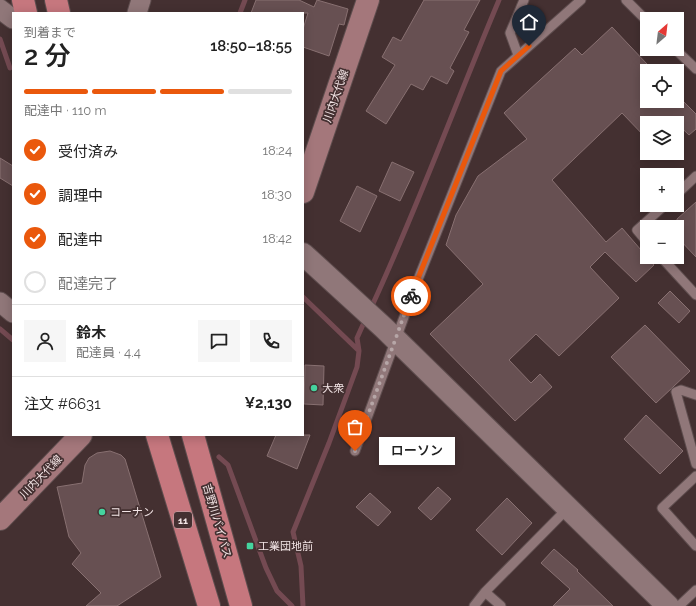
<!DOCTYPE html>
<html lang="ja">
<meta charset="utf-8">
<style>
body{margin:0;font-family:Raleway,"Noto Sans JP",sans-serif;background:#f6f6f6;color:#222;height:100vh;display:flex;flex-direction:column;font-size:15px;white-space:nowrap}
*{box-sizing:border-box;margin:0}
p{font-size:13px;color:#767676}
.icon{flex:none;width:22px;height:22px;fill:none;stroke:currentColor;stroke-width:2;stroke-linecap:round;stroke-linejoin:round}
.map{position:relative;flex:1;overflow:hidden}
.drawer{position:absolute;left:12px;top:12px;width:292px;height:424px;display:flex;flex-direction:column;background:#fff;border-radius:0px;box-shadow:0 2px 10px #0003}
.drawer>*{flex:none}
.needle{width:26px;rotate:28deg}
.tools{position:absolute;left:640px;top:12px;display:grid;gap:8px}
.tools a{display:grid;place-items:center;width:44px;height:44px;border-radius:0px;background:#fff;box-shadow:0 2px 10px #0003;font-size:20px}
.pin{position:absolute;display:grid;place-items:center;width:34px;height:34px;color:#fff;margin:-41px -17px;border-radius:50% 50% 50% 0;rotate:-45deg;box-shadow:0 0 4px #0007}
.pin .icon{rotate:45deg}
.courier{position:absolute;display:grid;place-items:center;width:40px;height:40px;margin:-20px;border:3px solid #ea580c;border-radius:50%;background:#fff;color:#222;box-shadow:0 1px 5px #0007}
.bubble{position:absolute;height:28px;border-radius:0px;background:#fff;box-shadow:0 2px 10px #0003;font-size:13px;font-weight:600;line-height:28px;text-align:center}
.overview em{font-style:normal;font-weight:600}
.overview div{display:flex;flex-direction:column-reverse}
.overview{display:flex;align-items:center;justify-content:space-between;height:68px;padding:0 12px}
h1{font-size:26px;font-weight:600;line-height:30px}
.bar{display:grid;grid-template-columns:repeat(4,1fr);gap:6px 4px;align-content:center;height:48px;padding:0 12px}
.bar i{height:5px;border-radius:3px;background:#e0e0e0}
.bar .active{background:#ea580c}
.bar p{grid-column:span 4}
.line{display:flex;align-items:center;gap:10px;padding:0 12px;border-top:1px solid #e0e0e0}
.line div{flex:1}
.round{display:grid;place-items:center;flex:none;width:42px;height:42px;border-radius:0px;background:#f6f6f6}
ol{padding:0 12px;list-style:none}
li{display:flex;align-items:center;gap:12px;height:44px}
li p{margin-inline-start:auto}
li .icon{padding:4px;border-radius:50%;background:#ea580c;color:#fff;stroke-width:4}
li:last-child{color:#767676}
li i{width:22px;height:22px;border:2px solid #e0e0e0;border-radius:50%}
.map>svg:first-child{display:block}
</style>
<div class="map">
<svg width="696" height="606" viewBox="0 0 696 606">
<rect width="100%" height="100%" fill="#443031"/>
<g fill="none" stroke-linecap="round" stroke-linejoin="round">
<!-- stream -->
<path stroke="#744a52" stroke-width="5" d="M240,13l5,-13
M0,39l10,29
M303,297l55,53
M371,308c47,-101 85,-206 128,-308
M0,329l13,11
M219,457l9,8 38,103 11,23 15,15
M303,606l-2,-40 -8,-34 36,-89 28,-76 2,-16 -2,-13 9,-20"/>
</g>
<!-- building -->
<path fill="#675052" stroke="#887071" d="M256,0h43l15,7 3,-7 31,9 -4,16 -5,-1 -10,32 -26,-9v-18l5,-16h-57z
M424,0h56l-16,30 5,2 -19,36 4,3 -7,13 -16,-8 -8,14 -12,-6 -25,40 -20,-13 29,-46 -13,-8 11,-20 8,4z
M612,27l35,37v37h36l13,13v15l-7,6 -18,-17 -6,5h-18v16l-25,-26 -70,67 54,62 16,-14 32,37 -18,17 -31,-30 -15,15 29,31 -60,58 -23,-22 -27,26 22,23 9,-9 12,13 -37,34 -85,-87 53,-50 -37,-39 10,-30 22,-39 49,-37 -23,-26 71,-65 7,7z
M0,158l13,8v20l-13,-8z
M392,162l22,10 -14,29 -21,-10z
M357,186l20,10 -17,36 -20,-11z
M696,202v55l-19,-20v-18z
M670,291l20,20 -11,12 -21,-20z
M645,325l45,46 -34,32 -45,-46z
M305,365l19,1 -1,39 -19,-1z
M646,415l37,36 -23,23 -36,-35z
M276,435h34l-13,34 -30,-13z
M110,451l11,4 4,4 36,118 -44,29h-31l15,-13 -29,-29 9,-11 -12,-16 -12,-50 25,-4 3,-18 4,-7 8,-5z
M438,487l13,12 -20,21 -13,-12z
M370,493l21,19 -13,14 -22,-19z
M507,498l25,25 -30,32 -26,-25z
M554,549l24,21 -1,1 36,35h-60l17,-17 -29,-26z"/>
<g fill="none" stroke-linecap="round" stroke-linejoin="round">
<!-- service casing -->
<g stroke="#5e4d4e" stroke-width="11">
<path id="service" d="M626,0l21,21
M675,49l21,20
M518,55l-8,-22 14,-33
M677,194l19,-18
M647,242l-10,-12 28,-25
M661,257l35,38
M696,395l-15,-5 -5,2 20,72
M355,451l60,-164 86,-216 80,-71
M696,476l-34,32 34,38
M474,606l11,-14
M501,606l-16,-14 83,-84
M679,606l17,-16"/>
</g>
<!-- minor casing -->
<g stroke="#5e4d4e" stroke-width="21">
<path id="minor" d="M0,9l13,10
M137,13l4,-13
M0,302l13,11"/>
</g>
<!-- tertiary casing -->
<g stroke="#5e4d4e" stroke-width="24">
<path id="tertiary" d="M303,254l81,74 284,278"/>
</g>
<!-- secondary casing -->
<g stroke="#5e4d4e" stroke-width="24">
<path id="secondary" d="M303,192l65,-192
M0,519l81,-84"/>
</g>
<!-- trunk casing -->
<g stroke="#5e4d4e" stroke-width="24">
<path id="trunk" d="M23,0l3,13
M56,0l3,13
M157,435l52,171
M193,435l48,171"/>
</g>
<!-- service -->
<use href="#service" stroke="#907779" stroke-width="9"/>
<!-- minor -->
<use href="#minor" stroke="#907779" stroke-width="19"/>
<!-- tertiary -->
<use href="#tertiary" stroke="#907779" stroke-width="22"/>
<!-- secondary -->
<use href="#secondary" stroke="#a4777b" stroke-width="22"/>
<!-- trunk -->
<use href="#trunk" stroke="#c6777e" stroke-width="22"/>
</g>
<g fill="none" stroke-linecap="round" stroke-linejoin="round">
<!-- done -->
<path stroke="#b6a6a7" stroke-width="4" stroke-dasharray="0 7.2" d="M355,451l56,-155"/>
<!-- route -->
<path stroke="#ea580c" stroke-width="5" d="M411,296l90,-225 28,-25"/>
</g>
<!-- markers -->
<g fill="#45d49f" stroke="#443031" stroke-width="1.5">
<circle cx="314" cy="388" r="4"/>
<circle cx="102" cy="512" r="4"/>
<rect x="246" y="542" width="8" height="8" rx="2"/>
</g>
<g text-anchor="middle" dominant-baseline="central" stroke-width="3.5" stroke-linejoin="round" paint-order="stroke">
<!-- shield labels -->
<rect fill="#443031" stroke="#beafb0" stroke-width="1" x="174" y="512" width="18" height="16" rx="3"/>
<g font-size="10" font-weight="bold" fill="#f3e5e6">
<text x="183" y="520">11</text>
</g>
<!-- street labels -->
<g font-size="11" fill="#f3e5e6" stroke="#443031">
<text transform="translate(336 96) rotate(-71)">川内大代線</text>
<text transform="translate(41 477) rotate(-46)">川内大代線</text>
<text transform="translate(217 521) rotate(74)">吉野川バイパス</text>
</g>
<!-- poi labels -->
<g font-size="11" fill="#f3e5e6" stroke="#443031" text-anchor="start">
<text x="322" y="388">大衆</text>
<text x="110" y="512">コーナン</text>
<text x="258" y="546">工業団地前</text>
</g>
</g>
</svg>
<div class="tools">
<a><svg class="needle" viewBox="-14 -14 28 28"><path d="M0-13l5 13h-10z" fill="#e53935"/><path d="M0 13l5-13h-10z" fill="#767676"/></svg></a>
<a><svg class="icon" aria-label="locate" viewBox="0 0 24 24"><circle cx="12" cy="12" r="6"/><path d="M12 2v4M12 18v4M2 12h4M18 12h4"/></svg></a>
<a><svg class="icon" aria-label="layers" viewBox="0 0 24 24"><path d="M12 4l9 5-9 5-9-5zM3 14l9 5 9-5"/></svg></a>
<a>+</a>
<a>−</a>
</div>
<div class="pin" style="left:355px;top:451px;background:#ea580c"><svg class="icon" aria-label="bag" viewBox="0 0 24 24"><path d="M5 8h14l-1 12H6zM9 8a3 3 0 0 1 6 0"/></svg></div>
<div class="pin" style="left:529px;top:46px;background:#1f2937"><svg class="icon" aria-label="home" viewBox="0 0 24 24"><path d="M3 11l9-7 9 7M6 9v11h12V9"/></svg></div>
<div class="courier" style="left:411px;top:296px"><svg class="icon" aria-label="bike" viewBox="0 0 24 24"><circle cx="6" cy="16" r="4"/><circle cx="18" cy="16" r="4"/><path d="M6 16l4-8h5l3 8M10 8l3 8H6M13 5h3"/></svg></div>
<div class="bubble" style="left:379px;top:437px;width:76px">ローソン</div>
<section class="drawer">
<div class="overview"><div><h1>2 分</h1><p>到着まで</p></div><em>18:50–18:55</em></div>
<div class="bar"><i class="active"></i><i class="active"></i><i class="active"></i><i></i><p>配達中 · 110 m</p></div>
<ol>
<li><svg class="icon" aria-label="check" viewBox="0 0 24 24"><path d="M5 12l5 5 9-10"/></svg>受付済み<p>18:24</p></li>
<li><svg class="icon" aria-label="check" viewBox="0 0 24 24"><path d="M5 12l5 5 9-10"/></svg>調理中<p>18:30</p></li>
<li><svg class="icon" aria-label="check" viewBox="0 0 24 24"><path d="M5 12l5 5 9-10"/></svg>配達中<p>18:42</p></li>
<li><i></i>配達完了</li>
</ol>
<div class="line" style="height:72px"><a class="round"><svg class="icon" aria-label="person" viewBox="0 0 24 24"><circle cx="12" cy="8" r="4"/><path d="M4 21q1-7 8-7t8 7"/></svg></a><div><b>鈴木</b><p>配達員 · 4.4</p></div><a class="round"><svg class="icon" aria-label="chat" viewBox="0 0 24 24"><path d="M4 5h16v11H9l-5 4z"/></svg></a><a class="round"><svg class="icon" aria-label="phone" viewBox="0 0 24 24"><path d="M5 4h4l2 5-3 2q2 4 5 5l2-3 5 2v4C11 20 4 13 5 4z"/></svg></a></div>
<div class="line" style="height:52px"><div>注文 #6631</div><b>¥2,130</b></div>
</section>
</div>
